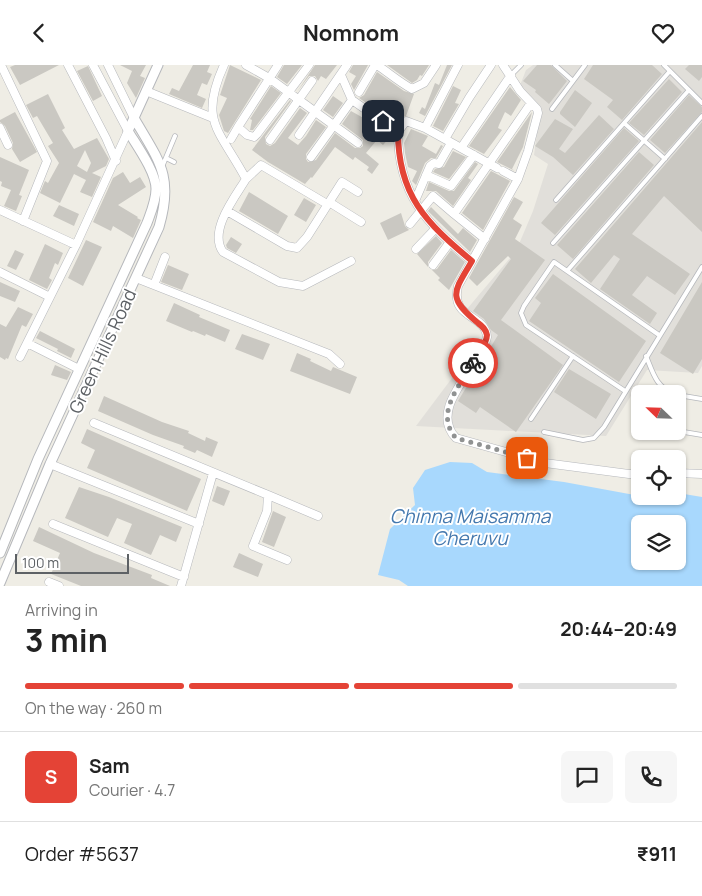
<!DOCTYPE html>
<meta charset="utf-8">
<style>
body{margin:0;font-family:Manrope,sans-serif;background:#f6f6f6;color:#222;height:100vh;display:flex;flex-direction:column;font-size:19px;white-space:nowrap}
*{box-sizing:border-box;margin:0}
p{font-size:16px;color:#767676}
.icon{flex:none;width:28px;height:28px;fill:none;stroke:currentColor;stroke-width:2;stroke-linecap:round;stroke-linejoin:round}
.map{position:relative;height:521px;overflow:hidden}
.sheet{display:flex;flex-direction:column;background:#fff;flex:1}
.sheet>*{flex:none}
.needle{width:32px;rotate:293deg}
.buttons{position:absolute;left:631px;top:320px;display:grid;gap:10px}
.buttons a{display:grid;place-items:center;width:55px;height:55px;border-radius:8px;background:#fff;box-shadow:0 1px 4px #0004;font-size:25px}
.scale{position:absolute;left:15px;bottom:12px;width:114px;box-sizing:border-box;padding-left:5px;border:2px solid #5d6165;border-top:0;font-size:14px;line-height:18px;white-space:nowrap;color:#5d6165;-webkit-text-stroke:4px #fff;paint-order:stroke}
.pin{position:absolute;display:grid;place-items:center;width:42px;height:42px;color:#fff;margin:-21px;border-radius:10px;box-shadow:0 2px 8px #0006}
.courier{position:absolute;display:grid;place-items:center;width:50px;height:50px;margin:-25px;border:4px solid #e44336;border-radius:50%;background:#fff;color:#222;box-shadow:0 1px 6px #0007}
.summary em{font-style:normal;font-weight:700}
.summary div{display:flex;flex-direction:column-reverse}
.summary{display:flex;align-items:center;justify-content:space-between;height:85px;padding:0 25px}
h1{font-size:32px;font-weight:700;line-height:38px}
.bar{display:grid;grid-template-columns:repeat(4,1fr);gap:8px 5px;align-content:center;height:60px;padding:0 25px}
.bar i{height:6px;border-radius:4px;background:#e0e0e0}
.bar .selected{background:#e44336}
.bar p{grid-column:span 4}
.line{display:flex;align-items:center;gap:12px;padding:0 25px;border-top:1px solid #e0e0e0}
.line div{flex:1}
.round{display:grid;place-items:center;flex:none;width:52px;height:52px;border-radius:8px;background:#f6f6f6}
header{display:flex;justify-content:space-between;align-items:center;height:65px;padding:0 25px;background:#fff;font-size:22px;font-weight:700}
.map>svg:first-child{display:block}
</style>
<header><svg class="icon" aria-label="back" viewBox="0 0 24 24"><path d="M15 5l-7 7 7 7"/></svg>Nomnom<svg class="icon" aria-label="heart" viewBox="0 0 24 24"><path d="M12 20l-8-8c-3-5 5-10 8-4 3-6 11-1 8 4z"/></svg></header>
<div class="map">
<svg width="702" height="521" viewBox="0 0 702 521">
<rect width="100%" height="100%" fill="#efede5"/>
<!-- industrial -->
<path fill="#e1dfda" d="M533,0h169v301l-4,7 -51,-3 -41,66 -190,-10 69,-92 -23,-19 54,-64 17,-40 15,-47 -14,-9 6,-44 -21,-23 7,-18z"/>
<!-- water -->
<path fill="#a8d8fd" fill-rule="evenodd" d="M450,397l22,1 15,9 77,10 76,14h38v-3l24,4v89h-294l-9,-6 -21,-5 12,-46 25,-24 -2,-17 12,-18zM640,459h38v37h-38z"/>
<!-- building -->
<path fill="#cac8c2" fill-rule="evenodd" d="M15,0h44l-39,20 -10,-18z
M120,0h26l-6,11 5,2 -9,20 -9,-15 5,-12z
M193,0h17l-3,7 5,2 -5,11 -5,-2 -5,12 9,4 -4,9 -33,-14 3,-6 7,3z
M230,0l31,15 -33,53 -4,-2 -5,-16 8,-17 -7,-3z
M284,0h18l-15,19 -10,-7z
M315,0h22l-11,14 -5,-3 -3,5 -3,-5h-6l-12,16z
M353,0h15l-14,25 -3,-6 5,-8 -7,-4z
M387,0h42l-7,11 -2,-1 -3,5 -5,3z
M447,0h5l-27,51 -6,-3 3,-6 3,2 10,-26 4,2z
M537,0h14l16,16 -18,23 -14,-12 1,-2 -13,-9z
M593,0h59l10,9 -40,46 -15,-13 6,-7 -29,-21z
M689,0h13v12l-3,4 -14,-12z
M88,1l14,30 -9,5 -16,-30z
M377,7l27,19 10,3 -8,22 -4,1 -5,7 -38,-26 5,-3z
M669,14l13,13 -38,43 -15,-12z
M271,21l10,7 -28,37h-3l2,-10 -2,-1z
M453,21l8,4 -6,13 4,1 -16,27 -10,-5z
M510,22l11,13 -10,16 -6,-4 -6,13 -1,3 4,2 -18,24 -15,-8z
M575,25l17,13 -17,24 -15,-13v-2z
M48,29l17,34 -3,2 12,19 23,-11 12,21 -3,7 -14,7 9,4 -9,20 -12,-5 6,-12 -12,-6 -14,29 -20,-10 5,-12 3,2 11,-20 -11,-17 5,-3 -16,-27 -4,2 -7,-13zM85,85l6,13 -4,9 -10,-6z
M689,30l13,12v5l-37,41 -15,-13z
M333,31l10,7 -10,14 -10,-7z
M290,35l1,1 -26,36 1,7 4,2 5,-3 25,-35 7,5 -19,25 10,7 8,-9 10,-16 10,7 -20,27v5l2,3 8,-2 19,-27 20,15h5l3,-2v-6l-21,-16 9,-13 16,9 1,-2 25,17v3l-3,-1 -7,8 -6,-5 -11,13 13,11 -7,10 -5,-4 2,-3 -14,-10 -2,3 -18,-13 -23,31 -1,-1 -6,7 -37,-22 -16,-12z
M15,47l22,40 -17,10 -8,-13 1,-6 -8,-17 -5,-4v-2z
M532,47l-9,35 -11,22 3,2 -18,-9z
M599,50l15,14 -41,46 -20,-18 -18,-11 20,-27 18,10 -14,20 6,4z
M702,57v110l-38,-36 -32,38 58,40 -15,21 -28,-19 -15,19 25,18 -7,11 -50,-35 20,-30 -6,-4 -23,28 -16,-14z
M624,63l15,13 -84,94 -14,-12z
M411,64l17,7 -6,10 14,8 5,-9 2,1 -7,12h-5l-6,5 -9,22 -4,-4 5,-10 -9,-4 -3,-14 -1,-10z
M453,86l13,6 -17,22 -16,-7 2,-3 9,-2z
M639,87l15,13 -81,94 -16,-14z
M0,92l29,13 -10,25 3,1 -6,15 -12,-5 7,-16 -10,-4 1,-4 -2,-1z
M475,97l3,2 -10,14 3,2 -18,26 -17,-15h-10l3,-9 20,9h5z
M491,106l19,10 -27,49 -21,-17z
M123,107l7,11 10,-6 6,10 -28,18 20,12 -1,1 4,2 -8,18 -20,-12 -2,5 -18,-9 20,-44z
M249,127l39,24 -10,18 -39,-23z
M514,132l9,5 -10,17 9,6 -7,14 30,21 -44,60 62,45 -47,67 -36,-25 -4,6 -18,-12 40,-66 -7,-5 -7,-11 -11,-8 38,-52 -3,-3 -31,30 -8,-8z
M304,133l12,7 -10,17 -12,-7z
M59,140l20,9 -5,12 -21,-10z
M431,142l27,27 5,-6 14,12 -7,12 -37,-36 -5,-5z
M401,148l4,13 4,4 -21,10 -8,-17z
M436,171l6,7 -14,19v5l-11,-13z
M231,172l11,7 -6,9 -9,-5 -1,-3z
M86,175l16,7 -19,39 -15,-8z
M45,179l18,9 -5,12 -3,-2 -6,15 3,2 -5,9 -18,-9z
M15,185l9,4 -8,16 -9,-4z
M451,185l14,12 -16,28 -11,-10 2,-2 -8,-8 5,-1z
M168,200l21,9 -7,16 -21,-8z
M553,209l93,67 -27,41 -90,-61 12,-18 -6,-5z
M0,217l20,9 -5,11 -15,-6z
M702,217v77l-9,15 -33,-21z
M174,238l26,12 -1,2 31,13 -5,12 -19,-8 -1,2 -12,-5 -1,1 -26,-11z
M18,242l15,7 -7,13 -4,-2 -14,34 -2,-1 -1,2 -5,-3v-33l6,3z
M40,266l35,18 -4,9 -14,-7 1,-2 -22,-11z
M242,269l28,10 -7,16 -28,-11z
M297,288l14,6 -1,2 21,10 2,-4 24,10 -7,17 -60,-23z
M55,300l16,7 -4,8 -16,-5z
M569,304l42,25 -15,25 -42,-27z
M104,331l58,26 27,9 -1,2 17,8 1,-4 12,5 -6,15 -15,-7 -2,3 -12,-5 1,-2 -31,-11 -55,-24z
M87,364l114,50 -14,32 -100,-43 8,-18 -14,-7z
M217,421l13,5 -6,15 -12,-5z
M79,422l30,10 73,30 -6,15 -16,-7 -9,20 -27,-12 8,-19 -15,-6 -9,19 -43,-19z
M273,446l13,6 -12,30 -12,-5z
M39,462l55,26 58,22 -1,3 19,8h-89l-30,-12 9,-21 -27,-12z
M239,488l24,11 -5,13 -25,-10z"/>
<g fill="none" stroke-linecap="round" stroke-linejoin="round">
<!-- service casing -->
<g stroke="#b6b8bc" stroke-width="5.5">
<path id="service" d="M555,0l18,16
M664,0l38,38
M511,10l10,-10
M552,44l33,-44
M624,58l41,36
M166,93l8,4
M162,102l13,-31
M556,135l114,-129
M553,178l136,-153
M567,206l92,64
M646,291c7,17 10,31 28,38
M625,326l-99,-66 -5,-12 3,-7 30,-44 13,9 135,-155
M678,330l24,4
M531,354l42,-63
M678,366l24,4
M544,367l39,8 11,-2 10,-11 98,-160"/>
</g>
<!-- minor casing -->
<g stroke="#b6b8bc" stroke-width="9">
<path id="minor" d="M1,0l46,96 -24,60
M68,0l38,73 10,23
M108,0l26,53
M224,0c-26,57 -4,65 22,114 -11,18 -38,52 -23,73l56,30 24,4 48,-25
M246,0l23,13 89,65
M278,0l-40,62 9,8 7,2 3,-3 52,-69
M377,0c12,8 22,17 35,24l12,-6 12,-18
M503,0l17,26 17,18 1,4 -10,38 -10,28 -60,107c-8,34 27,27 29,51 -7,30 -60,71 -31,101l89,25 84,11h11
M341,10l11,25 46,32c0,63 28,91 74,129
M146,26l67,27
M359,27l16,-27
M0,63l8,17
M425,63l33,-63
M398,67l8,-11 19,7 72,40
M299,70l48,-70
M231,74l7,-12
M445,74l24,-41 22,-33
M270,75l42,-59
M461,83l50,-73
M311,92l41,-57
M503,106l15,8
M426,110l25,11 23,-31
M246,114l15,-14 66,39
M415,136l15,-35 4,-3 5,1 12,-21
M329,137l32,20
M0,145l76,35
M227,146l60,35 10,2 10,-11 35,-55 16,10
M454,149l31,25
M410,159l23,-28 21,18 77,-111
M416,184l19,-20
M433,200l17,-23
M0,207l50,25
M136,213l193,76 11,10
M154,220l11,-28
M27,278l52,26
M20,292l56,-112 52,-114 -35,-66
M94,358l174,72 -1,16 -14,35 34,14
M50,399l149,60
M678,408l24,1
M268,430l50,21
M53,459l131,53
M49,517l10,4
M181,521l32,-113"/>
</g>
<!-- tertiary casing -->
<g stroke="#b6b8bc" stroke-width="11">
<path id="tertiary" d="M0,488l38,-94 109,-236c4,-11 9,-22 9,-34 0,-17 -19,-43 -28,-58l30,-66
M0,518l50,-119 109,-237c15,-51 0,-66 -25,-109"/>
</g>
<!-- service -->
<use href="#service" stroke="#fff" stroke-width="4"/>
<!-- minor -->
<use href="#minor" stroke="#fff" stroke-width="8"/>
<!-- tertiary -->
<use href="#tertiary" stroke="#fff" stroke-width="9"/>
</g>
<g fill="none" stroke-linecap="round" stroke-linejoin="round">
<!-- done -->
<path stroke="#909292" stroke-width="5" stroke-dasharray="0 9" d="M473,298c-13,22 -39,51 -17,75l71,20"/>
<!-- route -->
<path stroke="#e44336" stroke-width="6" d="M383,56l15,11c0,63 28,91 74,129 -19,32 -25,36 6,62 4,3 8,6 9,12 0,9 -10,21 -14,28"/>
</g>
<g text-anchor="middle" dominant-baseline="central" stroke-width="4" stroke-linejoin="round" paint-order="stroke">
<!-- street labels -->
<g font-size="18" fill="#5d6165" stroke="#fff">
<text transform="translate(102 286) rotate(-65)">Green Hills Road</text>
</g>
<!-- water labels -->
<g font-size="19" font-style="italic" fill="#4478ae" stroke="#fff">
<text x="470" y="451">Chinna Maisamma<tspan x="470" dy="22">Cheruvu</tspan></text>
</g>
</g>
</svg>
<div class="buttons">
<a><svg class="needle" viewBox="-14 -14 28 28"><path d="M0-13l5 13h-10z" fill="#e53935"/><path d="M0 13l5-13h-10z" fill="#767676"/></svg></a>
<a><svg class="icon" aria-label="locate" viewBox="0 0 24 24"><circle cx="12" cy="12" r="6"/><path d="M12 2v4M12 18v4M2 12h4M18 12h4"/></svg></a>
<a><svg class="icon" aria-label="layers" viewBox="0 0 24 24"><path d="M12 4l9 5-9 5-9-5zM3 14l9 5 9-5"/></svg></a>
</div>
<div class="scale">100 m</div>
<div class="pin" style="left:527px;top:393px;background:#ea580c"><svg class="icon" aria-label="bag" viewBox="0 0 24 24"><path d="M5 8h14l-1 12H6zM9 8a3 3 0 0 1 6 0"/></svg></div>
<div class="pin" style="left:383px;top:56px;background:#1f2937"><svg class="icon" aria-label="home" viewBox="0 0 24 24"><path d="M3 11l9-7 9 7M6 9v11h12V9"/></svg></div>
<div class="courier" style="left:473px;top:298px"><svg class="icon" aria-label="bike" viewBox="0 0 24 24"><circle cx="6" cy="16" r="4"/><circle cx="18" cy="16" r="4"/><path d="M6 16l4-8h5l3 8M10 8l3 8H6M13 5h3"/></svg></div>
</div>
<section class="sheet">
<div class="summary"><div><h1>3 min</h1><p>Arriving in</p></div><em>20:44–20:49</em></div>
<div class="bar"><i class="selected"></i><i class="selected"></i><i class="selected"></i><i></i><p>On the way · 260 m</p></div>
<div class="line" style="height:90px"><b class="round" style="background:#e44336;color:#fff">S</b><div><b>Sam</b><p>Courier · 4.7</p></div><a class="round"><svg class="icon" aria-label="chat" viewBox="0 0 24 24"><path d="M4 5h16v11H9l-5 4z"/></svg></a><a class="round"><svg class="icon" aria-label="phone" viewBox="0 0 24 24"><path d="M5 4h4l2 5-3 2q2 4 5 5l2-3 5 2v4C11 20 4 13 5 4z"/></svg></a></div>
<div class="line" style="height:65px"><div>Order #5637</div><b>₹911</b></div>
</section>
